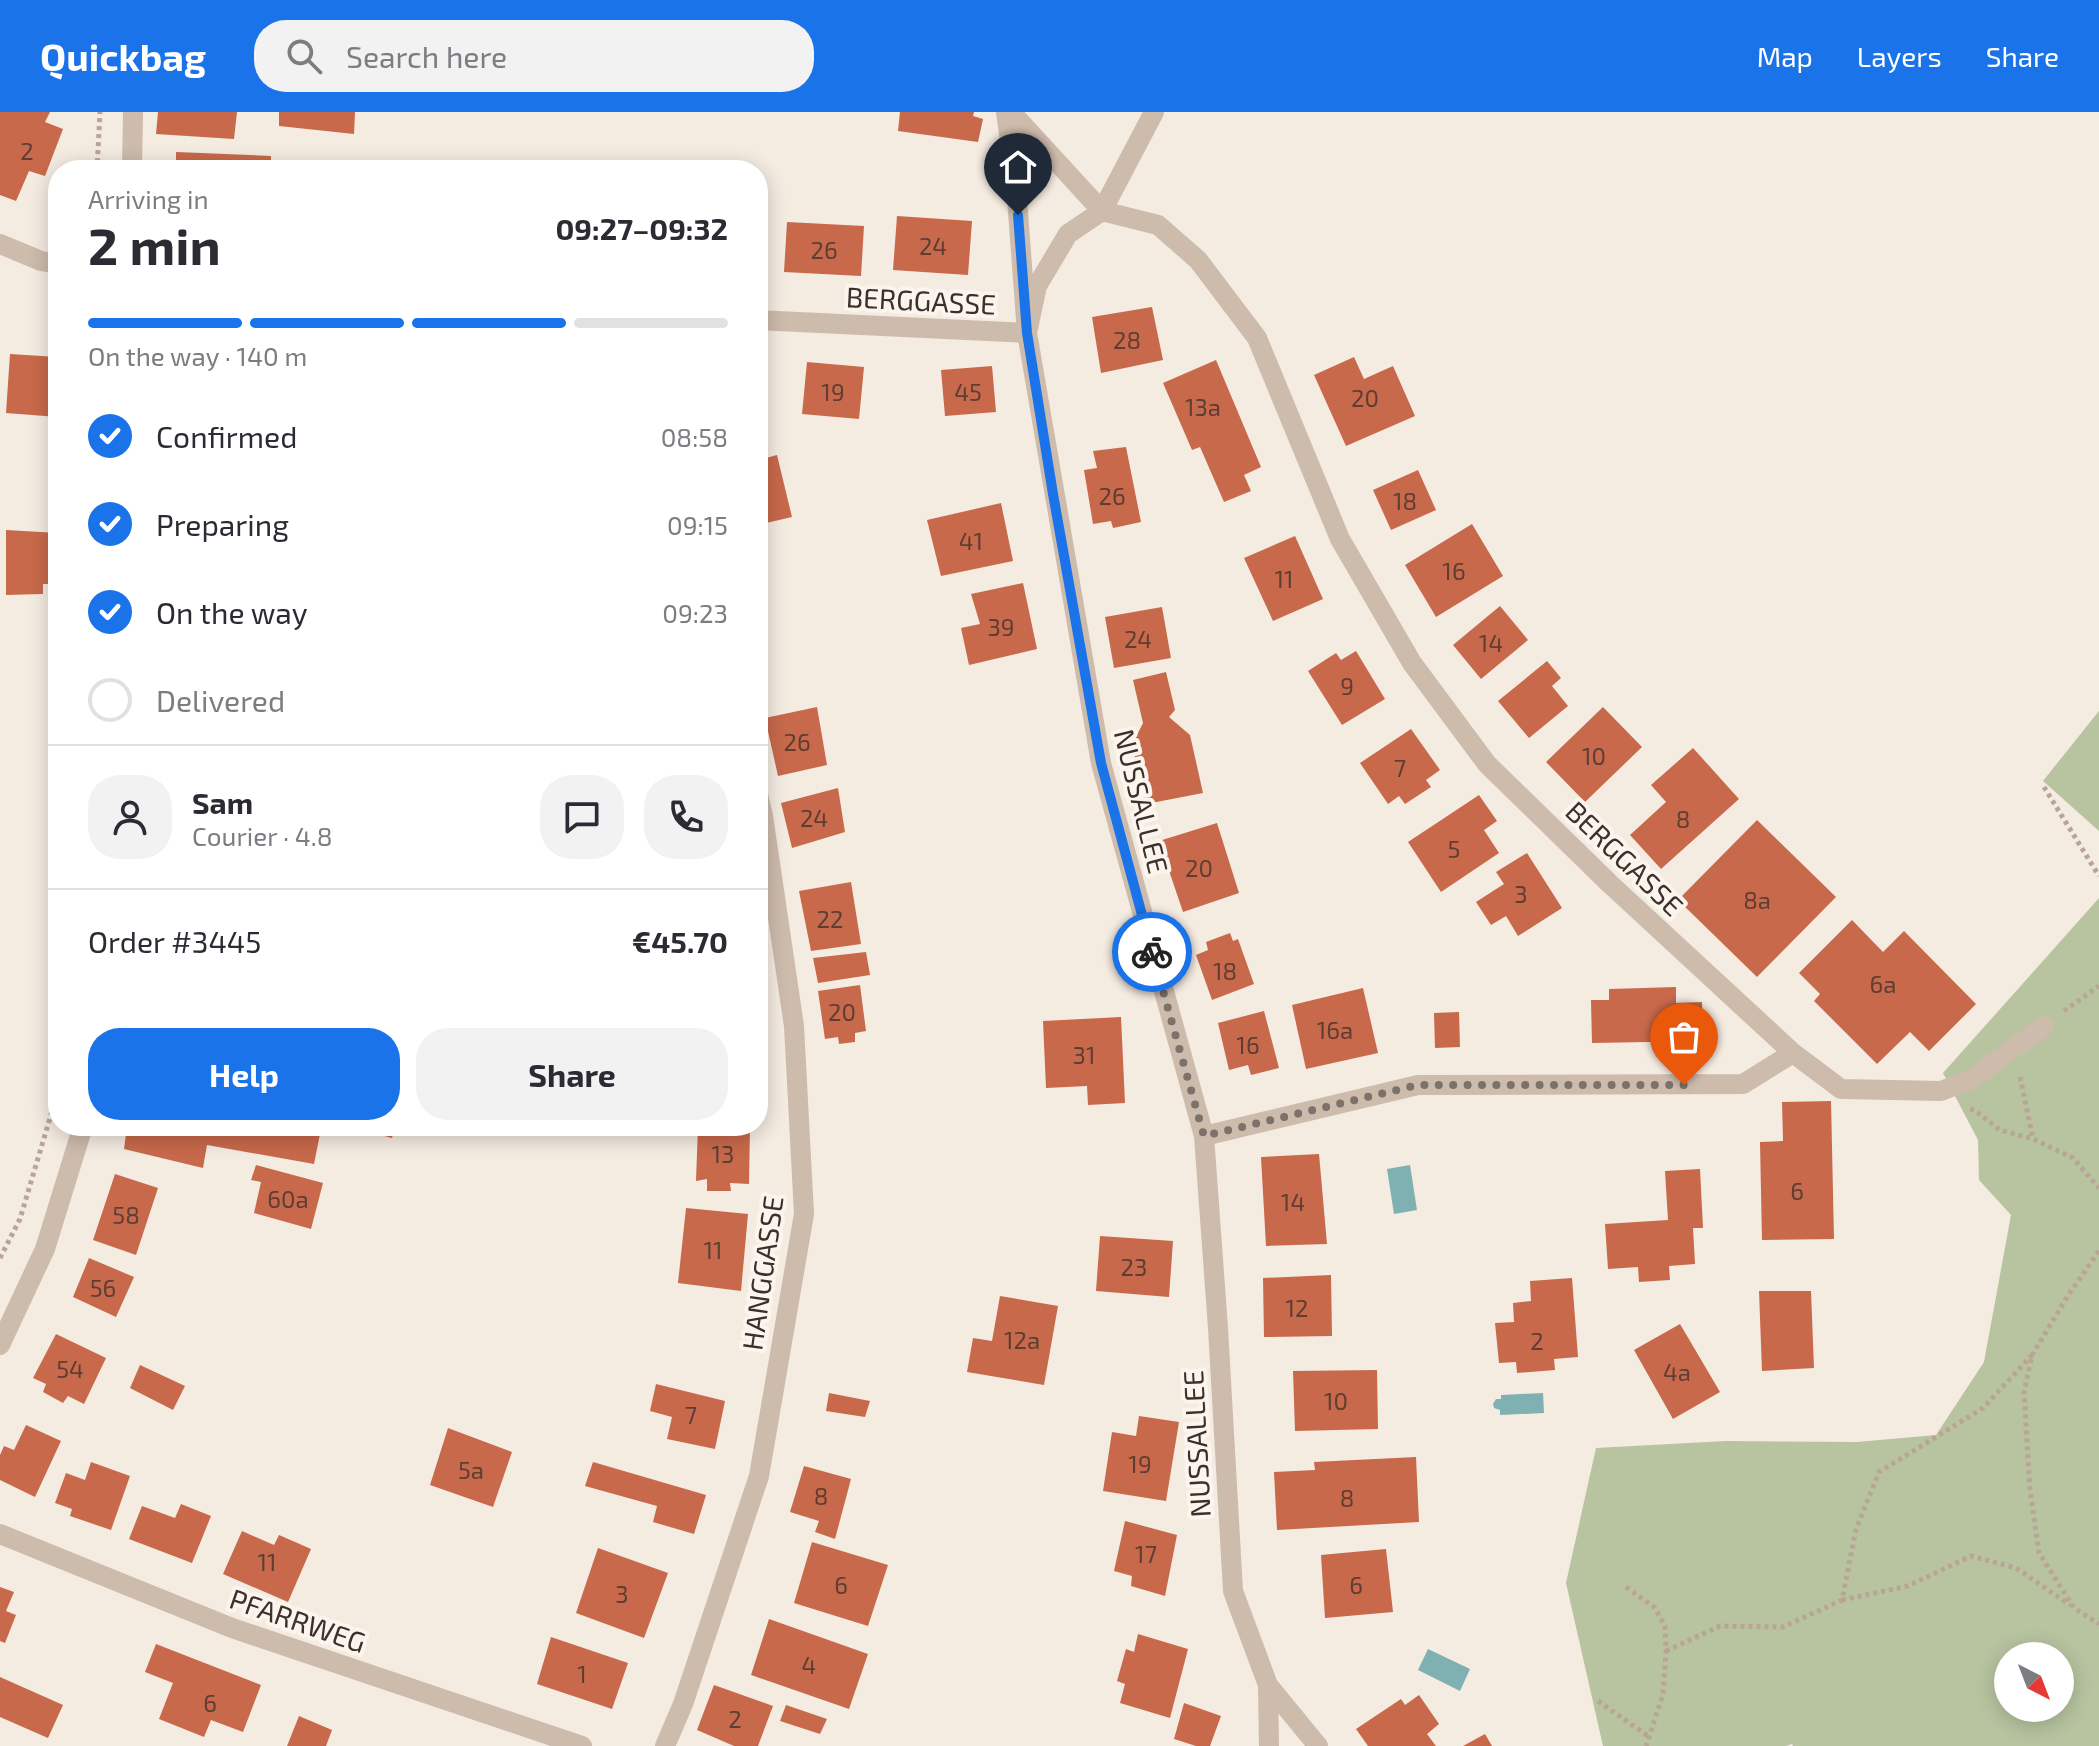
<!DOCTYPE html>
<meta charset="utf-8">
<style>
body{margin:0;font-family:"Exo 2",sans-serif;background:#f2f2f3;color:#2b2b33;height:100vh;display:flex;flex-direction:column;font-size:30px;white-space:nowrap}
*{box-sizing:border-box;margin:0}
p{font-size:26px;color:#7c7c81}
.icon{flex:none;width:44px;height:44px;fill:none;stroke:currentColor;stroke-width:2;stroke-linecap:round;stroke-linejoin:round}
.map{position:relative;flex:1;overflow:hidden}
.drawer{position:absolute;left:48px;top:48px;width:720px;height:976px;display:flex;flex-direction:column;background:#fff;border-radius:32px;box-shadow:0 4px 20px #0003}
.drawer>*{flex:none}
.needle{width:52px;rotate:138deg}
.controls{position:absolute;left:1994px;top:1530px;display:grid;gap:16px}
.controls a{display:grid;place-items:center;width:80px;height:80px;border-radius:50%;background:#fff;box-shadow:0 4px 20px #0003;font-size:40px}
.pin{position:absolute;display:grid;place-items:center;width:68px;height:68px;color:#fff;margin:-82px -34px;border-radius:50% 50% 50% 0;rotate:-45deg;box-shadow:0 0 8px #0007}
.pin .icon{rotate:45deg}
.courier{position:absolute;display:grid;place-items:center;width:80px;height:80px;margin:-40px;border:6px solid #1a73e8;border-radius:50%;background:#fff;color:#222;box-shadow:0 2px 10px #0007}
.overview em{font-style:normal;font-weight:700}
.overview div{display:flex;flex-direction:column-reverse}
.overview{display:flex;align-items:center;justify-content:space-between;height:136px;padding:0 40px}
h1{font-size:52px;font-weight:700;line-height:60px}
.bar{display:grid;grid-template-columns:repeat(4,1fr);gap:12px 8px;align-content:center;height:96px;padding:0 40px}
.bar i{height:10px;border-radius:6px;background:#e1e1e2}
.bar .selected{background:#1a73e8}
.bar p{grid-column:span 4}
.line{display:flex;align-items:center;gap:20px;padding:0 40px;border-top:2px solid #e1e1e2}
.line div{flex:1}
.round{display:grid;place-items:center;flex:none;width:84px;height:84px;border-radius:32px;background:#f2f2f3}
ol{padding:0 40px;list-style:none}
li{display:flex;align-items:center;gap:24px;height:88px}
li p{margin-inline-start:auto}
li .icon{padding:8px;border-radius:50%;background:#1a73e8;color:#fff;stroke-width:4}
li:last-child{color:#7c7c81}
li i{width:44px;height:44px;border:4px solid #e1e1e2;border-radius:50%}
.action{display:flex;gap:16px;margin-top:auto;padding:16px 40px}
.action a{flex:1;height:92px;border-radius:32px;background:#1a73e8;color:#fff;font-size:32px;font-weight:700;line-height:92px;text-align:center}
.action a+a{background:#f2f2f3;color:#2b2b33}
header{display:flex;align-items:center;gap:48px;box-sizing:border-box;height:112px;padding:0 40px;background:#1a73e8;color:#fff}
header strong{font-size:38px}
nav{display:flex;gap:44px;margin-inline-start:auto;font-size:28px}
.search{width:560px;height:72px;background:#f2f2f3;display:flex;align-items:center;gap:20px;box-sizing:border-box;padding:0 28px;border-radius:32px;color:#7c7c81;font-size:30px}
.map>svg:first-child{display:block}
</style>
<header>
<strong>Quickbag</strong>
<div class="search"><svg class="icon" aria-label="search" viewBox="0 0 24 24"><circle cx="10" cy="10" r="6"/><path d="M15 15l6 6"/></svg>Search here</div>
<nav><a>Map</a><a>Layers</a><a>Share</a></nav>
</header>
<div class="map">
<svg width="2099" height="1634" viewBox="0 0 2099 1634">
<rect width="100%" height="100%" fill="#f4ebe1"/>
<!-- green -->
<path fill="#b8c4a0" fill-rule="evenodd" d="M2099,599v120l-56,-50z
M2099,786v848h-306l-1,-2 -6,2h-183l-37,-163 30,-135 130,-7 131,1 79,-7 48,-73 27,-147 -32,-35 -1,-40 -35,-67zM2008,1544h52v52h-52z"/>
<!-- water -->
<path fill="#7fb0b2" d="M1410,1053l7,45 -23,4 -7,-45z
M1543,1281l1,20 -44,2v-5l-6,-2 -1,-4 3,-5h5v-4z
M1428,1537l42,20 -10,22 -42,-21z"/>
<!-- building -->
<path fill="#c8694b" d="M0,0h50l-5,10 18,7 -18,47 -16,-5 -13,30 -16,-6z
M158,0h79l-3,27 -78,-5z
M279,0h76l-1,22 -75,-8z
M900,0h74l-1,4 10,3 -5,23 -80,-11z
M176,40l95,4v14h-95z
M897,104l75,5 -4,54 -75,-5z
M787,110l77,4 -3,50 -77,-4z
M1152,195l11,53 -62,13 -9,-56z
M10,242l48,3v60l-52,-4z
M1354,245l10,22 29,-13 22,50 -69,30 -32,-71z
M1216,248l45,107 -17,8 7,16 -27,11 -24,-55 -8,3 -29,-67z
M807,250l57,5 -5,52 -57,-5z
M992,254l4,46 -51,4 -4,-46z
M1126,335l15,75 -28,6 -2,-7 -18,3 -9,-54 13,-2 -4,-17z
M777,343l15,62 -34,8v-65z
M1418,358l18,40 -45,20 -18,-40z
M1001,391l12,58 -72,15 -14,-56z
M1472,412l31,52 -67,41 -31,-52z
M6,418l52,3v51h-15v10l-37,1z
M1295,424l28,63 -50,22 -29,-63z
M1023,471l14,66 -68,16 -8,-37 19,-4 -9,-30z
M1500,494l28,34 -47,39 -28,-34z
M1162,495l9,51 -57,10 -9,-51z
M1356,539l29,48 -43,26 -34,-54 28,-18 5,7z
M1547,549l14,17 -9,8 16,20 -39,32 -31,-37z
M1166,560l9,38 -6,7 21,18 13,58 -57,11 -14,-59 11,-22 -10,-43z
M817,595l10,58 -49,11 -13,-58z
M1603,595l39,40 -57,55 -39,-40z
M1411,617l29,41 -14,10 5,7 -26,17 -6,-8 -11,8 -28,-41z
M1693,636l46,51 -78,70 -31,-34 36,-33 -15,-17z
M838,676l7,44 -53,16 -11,-45z
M1479,683l18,26 -13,9 15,23 -58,39 -33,-50z
M1757,708l79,77 -79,80 -79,-77z
M1217,711l22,70 -56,19 -24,-71z
M1527,741l35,55 -44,28 -12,-20 -15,9 -15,-23 28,-18 -8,-12z
M851,770l10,62 -50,7 -12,-60z
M1852,808l31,32 21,-21 72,73 -47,47 -19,-19 -33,32 -63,-63 6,-7 -21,-21z
M1230,821l3,8 5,-2 16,45 -42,16 -16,-45 12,-5 -2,-8z
M866,840l4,23 -52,8 -5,-25z
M860,873l6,46 -11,2v9l-16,2 -1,-7 -13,2 -7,-48z
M1676,875v16l26,-1 1,39 -111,2 -1,-43h18v-11z
M1363,876l15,65 -72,16 -14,-64z
M1264,899l15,57 -28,7 -3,-10 -19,5 -11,-47z
M1459,900l1,35 -25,1 -1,-35z
M1121,905l4,86 -37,2 -1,-19 -41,2 -3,-67z
M1831,989l3,138 -72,1 -2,-98 23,-1 -1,-39z
M127,1014h155l38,8 -6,30 -107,-19 -4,23 -79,-19z
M347,1014h48l-3,12z
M698,1014h52l-1,58 -19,-1 1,8h-24v-12l-11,2z
M1319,1042l8,90 -61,2 -5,-89z
M256,1053l67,18 -12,46 -57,-16 7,-31 -10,-2z
M1700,1057l3,59h-10l2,36 -26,2 1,14 -31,2 -1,-15 -30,2 -3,-45 63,-4 -3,-49z
M115,1062l43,14 -22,67 -43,-15z
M686,1096l62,6 -7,77 -63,-8z
M1100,1124l73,5 -4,56 -73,-6z
M89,1146l45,19 -18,40 -43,-20z
M1331,1163l1,61 -68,1 -1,-59z
M1572,1166l6,79 -24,2 1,11 -38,3 -1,-11 -17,1 -4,-40 19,-1 -1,-19 18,-2 -1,-20z
M1759,1179h52l3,77 -52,3z
M1000,1184l58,10 -14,79 -77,-13 6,-34 19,3z
M1680,1212l40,68 -47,27 -39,-69z
M56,1222l50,24 -22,46 -16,-8 -5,7 -20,-11 3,-8 -13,-6z
M140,1253l45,21 -12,24 -43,-22z
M1377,1258l1,59 -83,2 -2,-60z
M656,1272l69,17 -10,48 -48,-10 5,-22 -22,-6z
M829,1281l41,8 -5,16 -39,-6z
M1139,1304l40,6 -13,79 -63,-10 9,-59 24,4z
M26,1313l35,16 -26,56 -35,-17v-25l4,-9 10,4z
M448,1316l64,24 -19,55 -63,-22z
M1416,1345l3,65 -142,8 -3,-58 41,-2 -1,-8z
M91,1350l39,14 -19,54 -41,-14 2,-7 -17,-6 11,-30 19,7z
M593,1350l113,33 -12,39 -41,-12 4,-16 -72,-20z
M804,1354l47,13 -16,60 -20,-7 4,-11 -29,-9z
M181,1392l30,12 -19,47 -63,-24 13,-33 33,12z
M1125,1409l52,14 -12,61 -34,-10 1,-10 -18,-5z
M242,1419l32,14 5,-10 32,14 -23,53 -65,-28z
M812,1430l76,23 -20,61 -74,-23z
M598,1436l70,25 -24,65 -68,-25z
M1386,1437l7,63 -68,6 -4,-63z
M0,1475l14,5 -8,19 10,4 -11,28 -5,-2z
M769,1507l99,35 -19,55 -98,-34z
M1138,1522l50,15 -18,69 -50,-15 5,-19 -8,-3 9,-32 8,3z
M551,1525l77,26 -16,46 -75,-25z
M156,1532l105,41 -18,47 -32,-12 -7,17 -45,-18 14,-36 -28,-11z
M0,1565l63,28 -15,33 -48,-21z
M714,1573l59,21 -15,40h-24l-37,-16z
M1419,1583l20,29 -12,10 9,12h-68l-12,-17 45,-30 4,6z
M1184,1591l37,13 -11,30h-14l-22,-7z
M786,1593l41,14 -7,15 -40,-13z
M299,1604l33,14 -6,16h-39z
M1485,1622l7,12h-29z"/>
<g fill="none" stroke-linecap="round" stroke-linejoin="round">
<!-- path -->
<path stroke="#b9a596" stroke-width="5" stroke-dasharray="4 4" stroke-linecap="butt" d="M97,58l3,-58
M2044,675l55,89
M2064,899l35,-25
M2020,965l13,62
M1970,997l4,1 26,20 33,9 40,19 26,30
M2099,1139l-30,43 -37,61 -8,37 6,98 9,63 35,55 25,16
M0,1146l20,-39 35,-118 3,-17
M1626,1475l29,21 10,18 1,25 -3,43 -17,52
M1842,1488l66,-14 63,-30 45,12 54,37
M1666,1539l54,-25 63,1 59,-27 14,-71 23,-57 104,-64 49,-53
M1598,1589l50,35"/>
<!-- minor -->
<path stroke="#cdbbac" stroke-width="20" d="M1006,0l10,73 11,148 74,430 103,373 14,192 15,263 35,94 50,61
M1011,0l91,99 56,14 40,35 59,78 83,201 72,124 75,101 122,119 184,170 -50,31 -325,1 -214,51
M132,58l1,-58
M0,132l41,17 17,3
M758,208l269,13 10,-47 31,-52 34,-23 52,-99
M1793,941l48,36 100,2 31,-12 72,-53
M0,1233l45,-96 38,-123
M0,1422l232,94 350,118
M1268,1573l1,61
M665,1634l18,-42 76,-228 45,-262 -10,-188 -31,-210 -5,-22"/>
</g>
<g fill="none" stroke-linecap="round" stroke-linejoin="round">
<!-- done -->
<path stroke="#7c716b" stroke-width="8" stroke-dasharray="0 14.4" d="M1152,840l52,184 214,-51h266"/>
<!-- route -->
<path stroke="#1a73e8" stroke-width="10" d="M1018,103l9,118 26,161 48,269 51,189"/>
</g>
<g text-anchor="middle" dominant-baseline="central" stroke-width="8" stroke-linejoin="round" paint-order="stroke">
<!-- number labels -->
<g font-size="24" fill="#5e3e33">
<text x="27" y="38">2</text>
<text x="933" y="133">24</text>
<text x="824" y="137">26</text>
<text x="1127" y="227">28</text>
<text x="833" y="279">19</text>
<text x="968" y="279">45</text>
<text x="1365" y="285">20</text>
<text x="1203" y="294">13a</text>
<text x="1112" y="383">26</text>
<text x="1405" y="388">18</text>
<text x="971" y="428">41</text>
<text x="1454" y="458">16</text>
<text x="1284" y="466">11</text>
<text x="1001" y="514">39</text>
<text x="1138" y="526">24</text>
<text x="1491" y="530">14</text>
<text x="1347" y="573">9</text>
<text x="797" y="629">26</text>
<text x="1594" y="643">10</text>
<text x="1400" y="655">7</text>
<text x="814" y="705">24</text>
<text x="1683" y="706">8</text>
<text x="1454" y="736">5</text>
<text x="1199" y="755">20</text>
<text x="1521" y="781">3</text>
<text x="1757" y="787">8a</text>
<text x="830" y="806">22</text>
<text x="1225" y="858">18</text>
<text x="1883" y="871">6a</text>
<text x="842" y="899">20</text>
<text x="1335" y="917">16a</text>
<text x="1248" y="932">16</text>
<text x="1084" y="942">31</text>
<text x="723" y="1041">13</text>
<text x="1797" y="1078">6</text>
<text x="288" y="1086">60a</text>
<text x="1293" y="1089">14</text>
<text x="126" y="1102">58</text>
<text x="713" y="1137">11</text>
<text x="1134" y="1154">23</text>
<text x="103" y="1175">56</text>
<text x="1297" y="1195">12</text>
<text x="1022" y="1227">12a</text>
<text x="1537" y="1228">2</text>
<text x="70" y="1256">54</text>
<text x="1677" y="1259">4a</text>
<text x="1336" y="1288">10</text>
<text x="691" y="1302">7</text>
<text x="1140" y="1351">19</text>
<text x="471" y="1357">5a</text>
<text x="821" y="1383">8</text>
<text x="1347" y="1385">8</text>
<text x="1146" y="1441">17</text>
<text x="267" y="1449">11</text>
<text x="841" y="1472">6</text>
<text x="1356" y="1472">6</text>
<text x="622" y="1481">3</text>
<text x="809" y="1552">4</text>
<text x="582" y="1561">1</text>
<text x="210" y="1590">6</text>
<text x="735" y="1606">2</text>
</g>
<!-- street labels -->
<g font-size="28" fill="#3b302b" stroke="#fbf5ee">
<text transform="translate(921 188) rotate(3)">BERGGASSE</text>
<text transform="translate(1142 689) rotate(76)">NUSSALLEE</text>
<text transform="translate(1625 746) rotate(44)">BERGGASSE</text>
<text transform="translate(762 1161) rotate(-82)">HANGGASSE</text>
<text transform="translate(1196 1332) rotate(-93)">NUSSALLEE</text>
<text transform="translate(298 1508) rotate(19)">PFARRWEG</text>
</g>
</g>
</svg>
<div class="controls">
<a><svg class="needle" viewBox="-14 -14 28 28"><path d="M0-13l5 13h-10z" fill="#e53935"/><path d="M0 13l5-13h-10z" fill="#7c7c81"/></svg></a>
</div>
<div class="pin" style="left:1684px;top:973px;background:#ea580c"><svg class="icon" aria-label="bag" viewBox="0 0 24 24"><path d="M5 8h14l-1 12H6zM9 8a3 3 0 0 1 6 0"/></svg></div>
<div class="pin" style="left:1018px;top:103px;background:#1f2937"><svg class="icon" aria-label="home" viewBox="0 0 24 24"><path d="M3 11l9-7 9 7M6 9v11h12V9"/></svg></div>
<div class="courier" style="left:1152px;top:840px"><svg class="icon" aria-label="bike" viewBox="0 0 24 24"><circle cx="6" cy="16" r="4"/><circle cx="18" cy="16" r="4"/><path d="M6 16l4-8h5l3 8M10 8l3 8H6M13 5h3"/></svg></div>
<section class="drawer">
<div class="overview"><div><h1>2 min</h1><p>Arriving in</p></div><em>09:27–09:32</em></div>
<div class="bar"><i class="selected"></i><i class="selected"></i><i class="selected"></i><i></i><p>On the way · 140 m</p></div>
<ol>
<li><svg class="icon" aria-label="check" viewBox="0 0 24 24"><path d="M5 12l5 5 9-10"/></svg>Confirmed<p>08:58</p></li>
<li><svg class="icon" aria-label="check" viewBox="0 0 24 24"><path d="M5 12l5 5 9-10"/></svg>Preparing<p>09:15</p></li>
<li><svg class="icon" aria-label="check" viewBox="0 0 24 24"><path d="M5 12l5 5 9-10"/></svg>On the way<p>09:23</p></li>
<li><i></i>Delivered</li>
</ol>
<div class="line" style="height:144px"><a class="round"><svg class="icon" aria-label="person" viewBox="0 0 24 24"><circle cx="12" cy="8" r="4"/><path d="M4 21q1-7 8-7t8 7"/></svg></a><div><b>Sam</b><p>Courier · 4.8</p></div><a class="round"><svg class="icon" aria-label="chat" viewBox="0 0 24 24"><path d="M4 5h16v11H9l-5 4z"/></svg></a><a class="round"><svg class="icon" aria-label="phone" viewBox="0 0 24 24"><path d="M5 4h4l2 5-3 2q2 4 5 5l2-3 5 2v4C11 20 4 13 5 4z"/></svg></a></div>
<div class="line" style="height:104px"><div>Order #3445</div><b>€45.70</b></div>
<div class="action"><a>Help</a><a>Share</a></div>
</section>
</div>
